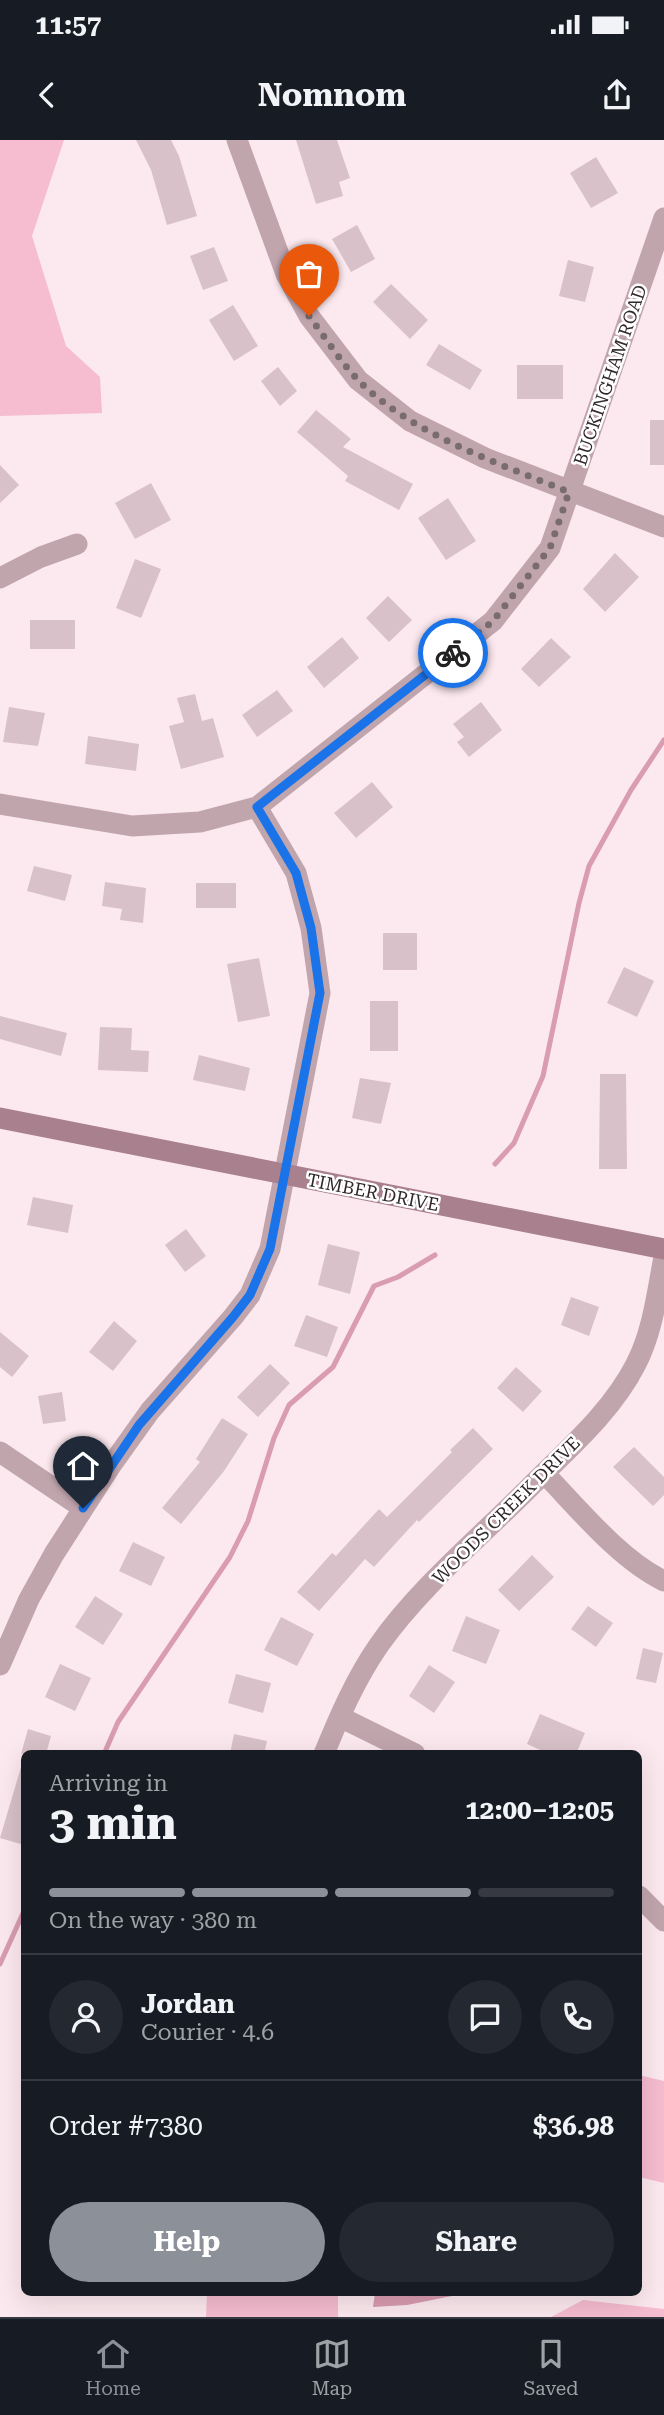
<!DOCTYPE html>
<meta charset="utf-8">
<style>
body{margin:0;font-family:"Roboto Serif",serif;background:#242831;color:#f1f3f6;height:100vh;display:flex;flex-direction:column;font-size:26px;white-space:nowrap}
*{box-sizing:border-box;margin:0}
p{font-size:23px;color:#9ea1a6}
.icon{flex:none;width:38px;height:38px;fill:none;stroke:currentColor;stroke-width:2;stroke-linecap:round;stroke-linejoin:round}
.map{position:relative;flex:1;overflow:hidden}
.side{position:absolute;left:21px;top:1610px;width:621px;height:546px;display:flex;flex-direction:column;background:#171b24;border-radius:10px;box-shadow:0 7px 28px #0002}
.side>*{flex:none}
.pin{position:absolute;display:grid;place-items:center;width:60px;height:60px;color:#fff;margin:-72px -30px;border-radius:50% 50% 50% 0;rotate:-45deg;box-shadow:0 0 7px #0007}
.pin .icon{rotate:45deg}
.courier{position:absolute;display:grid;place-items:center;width:70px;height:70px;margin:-35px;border:5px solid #1a73e8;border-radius:50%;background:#fff;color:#222;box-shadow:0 2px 9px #0007}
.overview em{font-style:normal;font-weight:700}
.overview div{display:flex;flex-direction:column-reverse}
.overview{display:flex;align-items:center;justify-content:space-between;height:119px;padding:0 28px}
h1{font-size:46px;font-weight:700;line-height:52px}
.bar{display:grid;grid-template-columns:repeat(4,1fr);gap:10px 7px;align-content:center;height:84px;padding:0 28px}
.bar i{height:9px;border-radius:5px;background:#363941}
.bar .on{background:#8c9099}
.bar p{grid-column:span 4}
.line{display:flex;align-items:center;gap:18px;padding:0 28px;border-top:2px solid #363941}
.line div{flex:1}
.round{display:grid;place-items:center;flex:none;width:74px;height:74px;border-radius:37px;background:#242831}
.primary-button{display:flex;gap:14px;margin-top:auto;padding:14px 28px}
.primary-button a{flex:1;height:80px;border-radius:42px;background:#8c9099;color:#fff;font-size:28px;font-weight:700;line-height:80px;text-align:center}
.primary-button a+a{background:#242831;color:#f1f3f6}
.status{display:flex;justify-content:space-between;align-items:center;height:49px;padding:0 35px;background:#171b24;direction:ltr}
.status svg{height:19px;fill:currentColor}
header{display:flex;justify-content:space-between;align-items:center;height:91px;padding:0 28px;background:#171b24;font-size:32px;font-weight:700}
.tab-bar{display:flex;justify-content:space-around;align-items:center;height:98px;border-top:2px solid #363941;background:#171b24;font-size:19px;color:#9ea1a6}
.tab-bar a{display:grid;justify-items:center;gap:4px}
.tab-bar .on{color:#8c9099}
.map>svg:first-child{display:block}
</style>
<div class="status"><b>11:57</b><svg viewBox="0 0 49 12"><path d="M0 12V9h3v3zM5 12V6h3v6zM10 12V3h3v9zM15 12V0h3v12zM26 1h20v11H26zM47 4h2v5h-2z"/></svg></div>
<header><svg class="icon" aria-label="back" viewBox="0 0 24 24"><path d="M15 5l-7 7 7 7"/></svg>Nomnom<svg class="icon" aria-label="share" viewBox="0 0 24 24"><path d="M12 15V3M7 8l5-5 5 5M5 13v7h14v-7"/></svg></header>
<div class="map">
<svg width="664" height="2177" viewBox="0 0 664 2177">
<rect width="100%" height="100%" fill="#fce9ef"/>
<!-- green -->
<path fill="#f6bccf" d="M0,0h64l-32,96 34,110 34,31 2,36 -102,3z
M639,1935l25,6v102l-25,-6z
M207,2153h131v24h-132z
M583,2160l81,9v8h-113z"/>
<!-- water -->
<path fill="#d99cb0" d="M375,2153v-1l92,1 -60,12 -34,2z"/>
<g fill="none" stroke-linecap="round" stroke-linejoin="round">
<!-- stream -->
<path stroke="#d99cb0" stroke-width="5" d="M495,1024l19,-21 29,-67 36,-173 10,-37 42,-76 33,-50
M104,1614l14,-32 112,-165 18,-36 26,-83 15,-33 44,-38 41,-81 24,-9 37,-22
M0,1824l24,-53"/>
</g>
<!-- building -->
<path fill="#d8c1c8" d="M136,0h35l8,16 18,60 -30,9 -16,-55z
M296,0h41l13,38 -11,4 4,14 -27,8z
M596,17l22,36 -27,15 -21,-35z
M357,85l18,34 -24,13 -19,-33z
M214,107l14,34 -25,9 -13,-34z
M568,120l26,7 -9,35 -26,-6z
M391,144l37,36 -18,19 -37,-37z
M233,165l25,41 -24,15 -25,-41z
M439,204l43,26 -12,20 -44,-25z
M517,225h46v34h-46z
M278,227l19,24 -17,15 -19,-25z
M316,270l35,29 -8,8 70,37 -14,26 -54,-29 3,-5 -51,-44z
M650,280h14v45h-14z
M0,325l19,20 -19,18z
M151,343l20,37 -36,19 -20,-36z
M448,358l28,43 -30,19 -28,-42z
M615,413l24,24 -34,35 -22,-23z
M135,419l26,10 -20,49 -25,-10z
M388,456l24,24 -23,22 -23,-24z
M30,480h45v29h-45z
M342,497l17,21 -35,30 -17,-21z
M551,498l20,19 -32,30 -18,-18z
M277,550l16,21 -36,26 -15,-22z
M195,554l7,27 11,-3 11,39 -43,12 -12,-43 15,-4 -7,-24z
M481,562l21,28 -33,27 -12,-15 7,-5 -11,-13z
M9,567l36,6 -7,33 -35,-4z
M88,596l51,8 -3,27 -51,-7z
M372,642l21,25 -37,31 -22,-25z
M34,726l38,9 -7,26 -38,-10z
M105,742l41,6 -3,35 -23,-3 2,-11 -20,-3z
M196,743h40v25h-40z
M383,793h34v37h-34z
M259,818l11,58 -32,6 -11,-58z
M624,827l30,14 -17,36 -30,-14z
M370,861h28v50h-28z
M0,876l67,17 -6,23 -61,-17z
M100,887l32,1 -1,22 18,1 -1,21 -50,-2z
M199,915l51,13 -5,23 -52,-11z
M600,934h26l1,95h-28z
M360,938l31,5 -10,41 -29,-6z
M33,1057l40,8 -5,28 -41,-8z
M186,1089l20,27 -21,16 -20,-27z
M328,1104l32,8 -10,42 -32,-9z
M571,1157l28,10 -10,29 -28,-11z
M306,1175l32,12 -11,30 -33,-11z
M114,1181l23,20 -24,30 -24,-19z
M0,1192l29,24 -17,21 -12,-10z
M270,1224l20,19 -32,34 -21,-20z
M516,1227l26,24 -19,21 -26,-24z
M62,1252l4,29 -23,3 -5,-28z
M222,1278l26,16 -24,37 -43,53 -19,-16 38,-46 -4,-3z
M473,1288l20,21 -74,73 -2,-2 -43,47 -9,-8 -46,52 -22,-19 35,-39 4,3 43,-47 8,8 65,-65 -2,-2z
M634,1307l30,30v18l-11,11 -40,-39z
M133,1402l32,15 -14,29 -32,-15z
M532,1415l22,22 -35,34 -21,-21z
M95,1456l28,18 -20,31 -28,-18z
M588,1466l25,17 -17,24 -25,-18z
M466,1476l34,14 -14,34 -34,-13z
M281,1477l33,17 -17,32 -33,-16z
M643,1508l20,5 -7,30 -20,-4z
M60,1524l31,14 -16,33 -30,-14z
M429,1525l26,17 -21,31 -25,-17z
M236,1534l35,9 -8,30 -35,-10z
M540,1574l45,19 -9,21h-27l-22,-10z
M28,1589l23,7 -5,18h-25z
M234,1594l33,7 -3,13h-34z
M21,1627h3v78l-24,-7z"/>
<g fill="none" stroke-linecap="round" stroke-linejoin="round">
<!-- minor -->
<path stroke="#c1a5ad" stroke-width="21" d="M237,0l49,134 23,42 49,64 52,41 75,37 179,69
M0,438l41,-21 36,-13
M0,664l132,22 68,-4 57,-15 236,-186 57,-73 114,-330
M0,1312l83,56
M544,1333c35,36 75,86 120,108
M0,1525l29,-66 25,-45 56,-87 40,-56 83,-94 17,-22 20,-46 50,-256 -9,-65 -15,-55 -39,-66
M340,1577l75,37
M324,1614c15,-37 32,-76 55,-109 39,-56 101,-108 150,-157 38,-38 82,-75 107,-124 17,-33 21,-71 28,-107
M639,1756l25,25"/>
<!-- secondary -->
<path stroke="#a9818e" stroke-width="21" d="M0,978l664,131"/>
</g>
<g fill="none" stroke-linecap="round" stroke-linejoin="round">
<!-- done -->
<path stroke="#786c6f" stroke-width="7" stroke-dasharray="0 12.6" d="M309,176c16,21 31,45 49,64 53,54 142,84 211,112l-19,56 -57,73 -40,32"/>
<!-- route -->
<path stroke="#1a73e8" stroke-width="9" d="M83,1368l56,-83 94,-108 17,-22 20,-46 50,-256 -9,-65 -15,-55 -39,-66 196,-154"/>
</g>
<g text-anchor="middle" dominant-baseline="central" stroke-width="5" stroke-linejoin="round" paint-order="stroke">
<!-- street labels -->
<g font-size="18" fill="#31282a" stroke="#fff">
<text transform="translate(610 235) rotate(-71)">BUCKINGHAM ROAD</text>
<text transform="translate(373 1052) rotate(11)">TIMBER DRIVE</text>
<text transform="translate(506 1370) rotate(-45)">WOODS CREEK DRIVE</text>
</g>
</g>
</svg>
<div class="pin" style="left:309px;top:176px;background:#ea580c"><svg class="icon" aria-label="bag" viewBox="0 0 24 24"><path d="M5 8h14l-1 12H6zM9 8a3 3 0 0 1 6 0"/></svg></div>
<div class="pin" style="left:83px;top:1368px;background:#1f2937"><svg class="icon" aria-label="home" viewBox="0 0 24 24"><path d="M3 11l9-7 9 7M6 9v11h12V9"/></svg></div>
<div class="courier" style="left:453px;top:513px"><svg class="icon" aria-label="bike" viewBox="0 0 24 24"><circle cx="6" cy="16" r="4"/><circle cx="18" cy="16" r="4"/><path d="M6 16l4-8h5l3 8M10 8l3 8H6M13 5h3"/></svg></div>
<section class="side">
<div class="overview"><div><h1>3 min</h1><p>Arriving in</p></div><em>12:00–12:05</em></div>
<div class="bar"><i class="on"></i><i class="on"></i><i class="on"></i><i></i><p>On the way · 380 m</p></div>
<div class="line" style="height:126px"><a class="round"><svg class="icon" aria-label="person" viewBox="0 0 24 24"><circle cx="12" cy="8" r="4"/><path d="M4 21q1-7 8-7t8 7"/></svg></a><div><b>Jordan</b><p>Courier · 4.6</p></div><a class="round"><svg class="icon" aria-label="chat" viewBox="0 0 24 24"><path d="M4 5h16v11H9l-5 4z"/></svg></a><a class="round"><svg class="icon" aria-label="phone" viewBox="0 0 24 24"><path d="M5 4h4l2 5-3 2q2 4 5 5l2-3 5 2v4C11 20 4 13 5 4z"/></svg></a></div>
<div class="line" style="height:91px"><div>Order #7380</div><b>$36.98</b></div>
<div class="primary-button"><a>Help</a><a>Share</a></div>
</section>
</div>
<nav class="tab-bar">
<a class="on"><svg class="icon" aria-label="home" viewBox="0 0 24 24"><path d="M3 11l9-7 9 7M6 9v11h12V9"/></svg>Home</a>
<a><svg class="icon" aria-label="map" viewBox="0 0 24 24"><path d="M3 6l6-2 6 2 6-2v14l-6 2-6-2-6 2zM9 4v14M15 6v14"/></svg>Map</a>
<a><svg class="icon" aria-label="saved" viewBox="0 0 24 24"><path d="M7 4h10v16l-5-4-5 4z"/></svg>Saved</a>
</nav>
